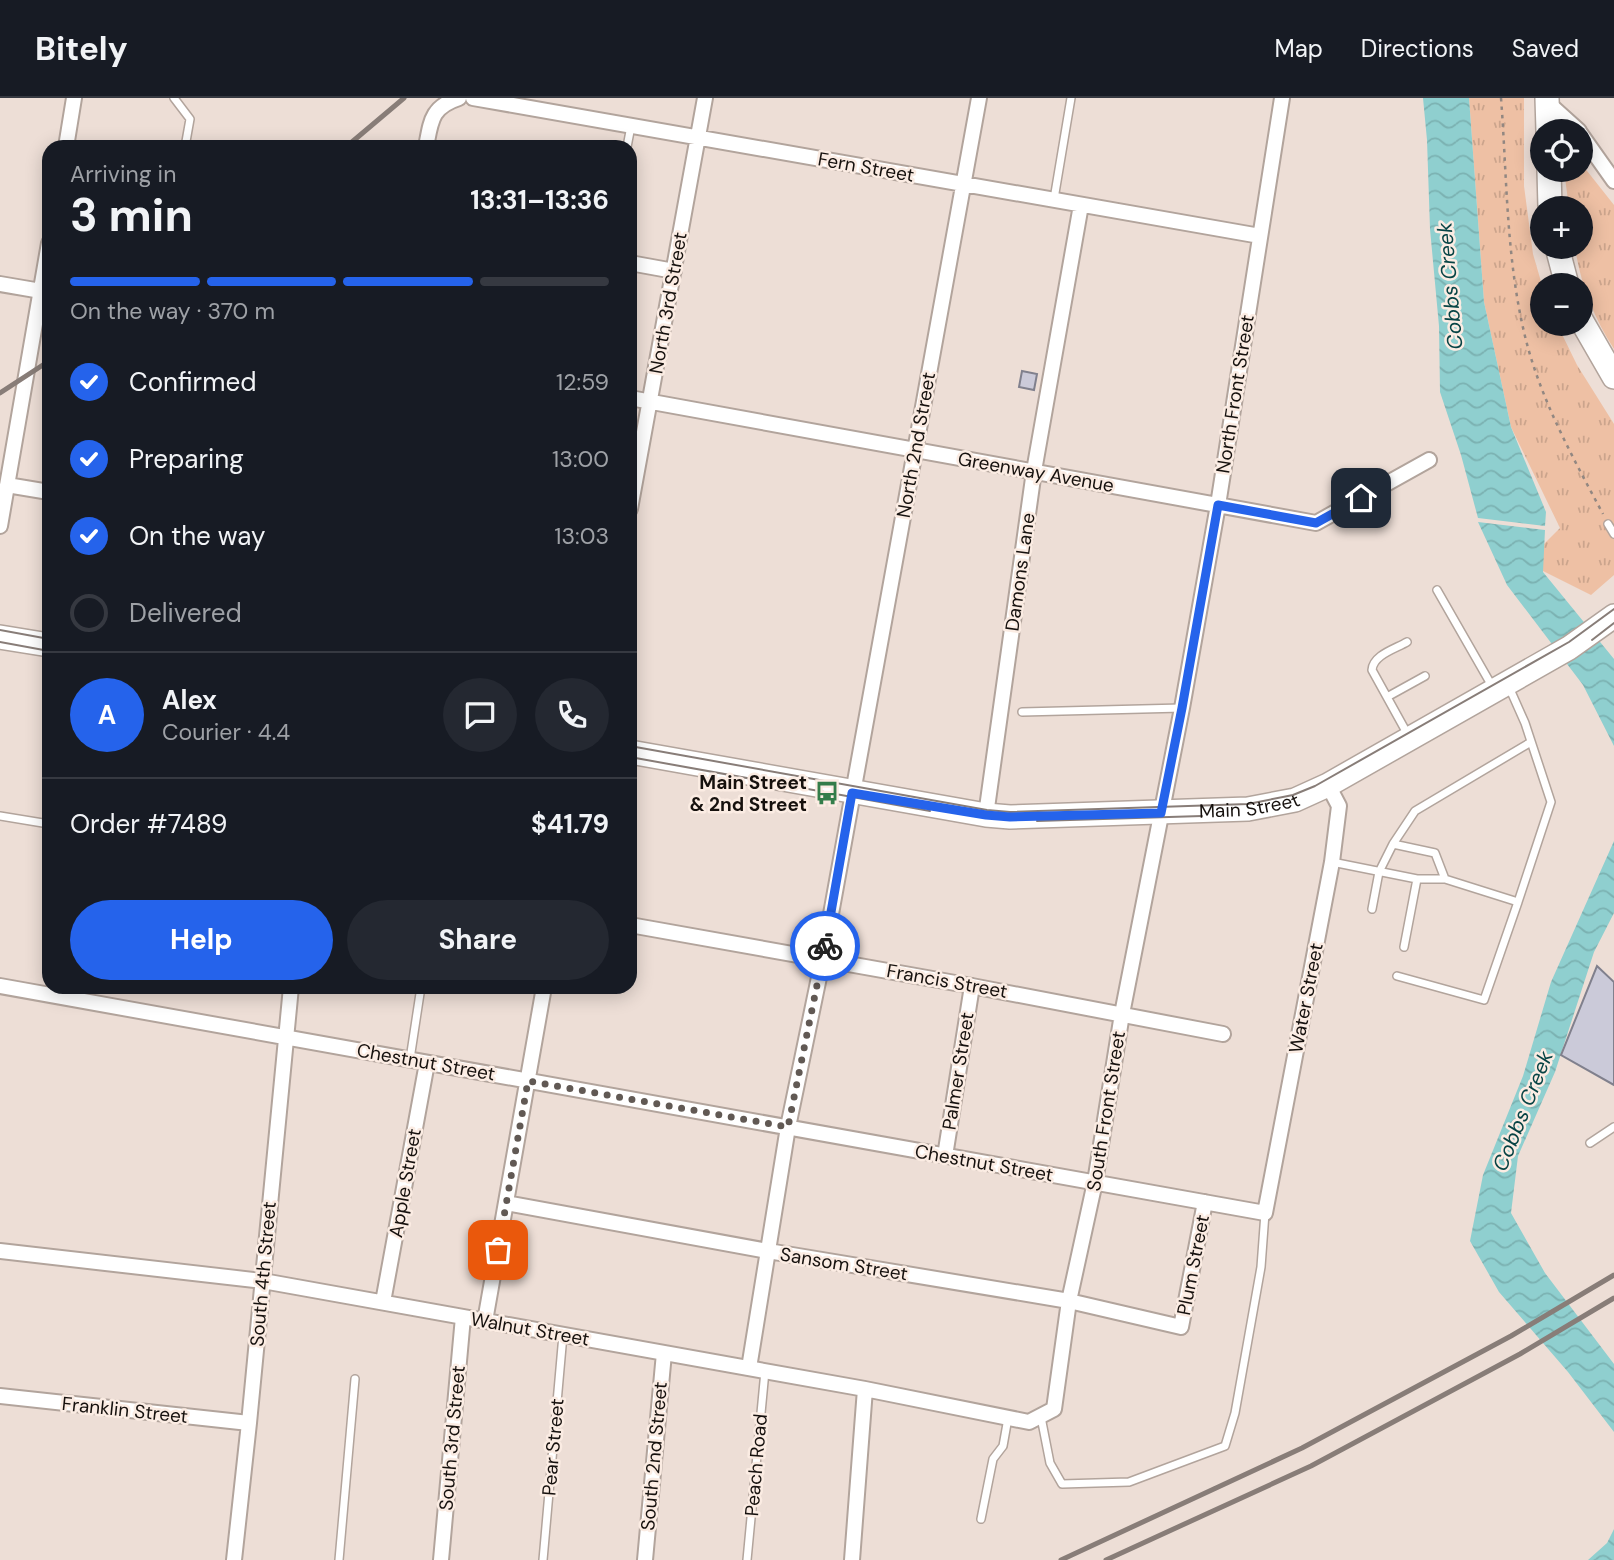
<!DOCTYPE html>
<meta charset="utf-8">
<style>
body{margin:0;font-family:"DM Sans",sans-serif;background:#242831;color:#f1f3f6;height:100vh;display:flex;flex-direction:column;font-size:26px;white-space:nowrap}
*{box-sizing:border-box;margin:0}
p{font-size:23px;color:#9ea1a6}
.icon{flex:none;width:38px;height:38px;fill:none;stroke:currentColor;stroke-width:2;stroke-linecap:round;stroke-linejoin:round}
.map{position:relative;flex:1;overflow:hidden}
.side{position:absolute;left:42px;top:42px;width:595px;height:854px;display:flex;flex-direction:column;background:#171b24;border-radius:21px;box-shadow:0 4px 18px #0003}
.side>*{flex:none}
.tools{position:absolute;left:1530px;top:21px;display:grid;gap:14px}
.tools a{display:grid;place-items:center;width:63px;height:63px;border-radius:50%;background:#171b24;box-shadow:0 4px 18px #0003;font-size:35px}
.pin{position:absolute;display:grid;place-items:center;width:60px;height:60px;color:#fff;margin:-30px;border-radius:14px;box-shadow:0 4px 10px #0006}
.courier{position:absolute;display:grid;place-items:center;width:70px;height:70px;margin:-35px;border:5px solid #2563eb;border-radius:50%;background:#fff;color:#222;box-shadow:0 2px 9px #0007}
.head em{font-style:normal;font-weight:700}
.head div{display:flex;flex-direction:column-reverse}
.head{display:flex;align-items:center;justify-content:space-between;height:119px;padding:0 28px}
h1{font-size:46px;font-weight:700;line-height:52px}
.bar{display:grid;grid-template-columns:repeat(4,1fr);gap:10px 7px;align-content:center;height:84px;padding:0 28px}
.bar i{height:9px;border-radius:5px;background:#363941}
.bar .selected{background:#2563eb}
.bar p{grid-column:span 4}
.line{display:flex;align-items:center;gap:18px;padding:0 28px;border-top:2px solid #363941}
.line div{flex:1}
.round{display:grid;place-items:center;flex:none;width:74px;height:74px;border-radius:37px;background:#242831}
ol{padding:0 28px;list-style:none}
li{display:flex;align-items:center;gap:21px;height:77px}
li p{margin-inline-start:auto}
li .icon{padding:7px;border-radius:50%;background:#2563eb;color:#fff;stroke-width:4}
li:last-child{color:#9ea1a6}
li i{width:38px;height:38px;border:4px solid #363941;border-radius:50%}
.cta{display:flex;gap:14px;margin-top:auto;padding:14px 28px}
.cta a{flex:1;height:80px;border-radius:42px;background:#2563eb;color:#fff;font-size:28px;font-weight:700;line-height:80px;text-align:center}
.cta a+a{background:#242831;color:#f1f3f6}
header{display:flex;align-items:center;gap:42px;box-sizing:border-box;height:98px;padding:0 35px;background:#171b24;border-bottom:2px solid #363941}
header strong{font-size:33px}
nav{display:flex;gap:38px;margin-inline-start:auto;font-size:24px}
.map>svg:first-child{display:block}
</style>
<header>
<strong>Bitely</strong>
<nav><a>Map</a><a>Directions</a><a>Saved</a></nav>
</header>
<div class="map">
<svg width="1614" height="1462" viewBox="0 0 1614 1462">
<defs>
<pattern id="park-tufts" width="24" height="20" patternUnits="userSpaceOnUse" patternTransform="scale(1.75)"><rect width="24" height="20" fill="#eec0a4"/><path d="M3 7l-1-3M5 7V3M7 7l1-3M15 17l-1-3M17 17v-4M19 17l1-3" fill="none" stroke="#cba48c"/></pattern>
<pattern id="water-waves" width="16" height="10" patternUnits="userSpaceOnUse" patternTransform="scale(1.75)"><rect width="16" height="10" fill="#8fcfcf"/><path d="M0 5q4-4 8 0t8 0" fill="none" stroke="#7bb1b1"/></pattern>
</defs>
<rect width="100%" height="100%" fill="#edded6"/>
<!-- park -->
<path fill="url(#park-tufts)" d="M1469,0h55v88l9,68 9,31v39h15l20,41 37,59v151l-23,20 -56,-28v-14l25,-25 -49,-101 -27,-125z
M1580,64l34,43v144c-20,-31 -34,-66 -39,-102h5v-39h-11l-5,-38h16z"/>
<!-- water -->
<path fill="url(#water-waves)" d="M1423,0h46l15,204 27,125 35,85 -1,14 -67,-8 -17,-63 -21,-63 -1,-66 -9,-97 -3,-89z
M1478,424l67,8 -2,42 71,87v87l-31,-61 -76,-100z
M1614,743v72l-20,39 -39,120 -37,84 -7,57 34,60 69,91v68l-46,-60 -69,-80 -29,-51 13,-66 40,-99 28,-94z
M1614,1431v31h-26l19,-17z"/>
<!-- building -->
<path fill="#cbcad9" stroke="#80808d" stroke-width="2" d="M1022,273l15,3 -3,16 -15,-3z
M1597,868l17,16v103l-53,-30z"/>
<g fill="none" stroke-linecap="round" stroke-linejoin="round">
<!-- lane casing -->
<g stroke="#b2a49c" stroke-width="10">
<path id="lane" d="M174,0l16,21 -5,28
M627,49l4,-21
M1054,101l17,-101
M1608,426l6,10
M1437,492l55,96
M1407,544c-12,7 -34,13 -35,28l36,65
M1387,599l38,-21
M1022,614l160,-4
M0,718l49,8
M1393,746l22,-33 116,-69
M1332,764l85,17h28l73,23 33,-100 -26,-79 -16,-36
M1372,811l7,-37 14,-28 42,9 10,26
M1404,849l13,-68
M1397,878l87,24 34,-98
M410,961l11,-72
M1590,1045l24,-16
M1041,1319l9,46 12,21 67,-2 96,-36 10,-33 26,-146 4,-54
M981,1421l12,-60 10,-13 5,-28
M339,1462l16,-181
M543,1462l20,-225
M747,1462l18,-189"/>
</g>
<!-- street casing -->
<g stroke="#b2a49c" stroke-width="18">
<path id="street" d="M473,0l787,138
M1549,4l-1,1 31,28
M1580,35l34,48
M66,49l8,-49
M426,49c5,-26 5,-40 33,-49
M630,165l44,8
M0,186l41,7
M630,300l686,125 113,-63
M7,387l42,7
M630,411l75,-411
M0,428l49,-283
M986,717l48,-344 47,-266
M630,827l342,61 251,48
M0,888l1265,227 67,-351 7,-56 -11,-21
M945,1058l27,-170
M506,1105l262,48 301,50 112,26 24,-125
M0,1153l263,30 602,108 164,33 25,-13 15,-108 26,-119 27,-168 60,-306 36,-203 64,-407
M383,1204l44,-239
M485,1223l59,-334
M749,1270l39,-241 35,-169 156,-860
M0,1298l249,27
M234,1462l15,-137 42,-436
M441,1462l22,-243
M645,1462l19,-207
M852,1462l13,-171"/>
</g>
<!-- primary casing -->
<g stroke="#b2a49c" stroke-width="26">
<g id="primary">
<path d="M1547,0l1,33"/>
<path d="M1549,72l1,38"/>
<path d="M1557,149l10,38"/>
<path d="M1580,220l34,59"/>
<path d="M0,539l49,8"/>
<path id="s1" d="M630,654l356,63 24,2 238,-8 47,-9 33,-15 241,-137 45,-32"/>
</g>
</g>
<!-- path -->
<path stroke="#928781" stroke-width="2.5" stroke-dasharray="3.5 5" stroke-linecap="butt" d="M1501,0c6,78 5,157 23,234 15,65 48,124 79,182"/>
<!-- lane -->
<use href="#lane" stroke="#fff" stroke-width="7"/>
<!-- street -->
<use href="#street" stroke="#fff" stroke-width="14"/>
<!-- primary -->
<use href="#primary" stroke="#fff" stroke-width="23"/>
<!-- tram -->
<path stroke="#887d78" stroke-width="2" d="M0,532l49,9
M1592,542l22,-17
M0,544l49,9
M630,648l357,64 23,2 238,-8 45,-9 22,-9 254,-144 45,-33
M630,659l300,54
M1037,723l165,-5"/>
<!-- rail -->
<path stroke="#887d78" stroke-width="5" d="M346,49l58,-49
M0,295l49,-32
M1061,1462l241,-112 209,-112 103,-61
M1106,1462l205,-94 209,-112 94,-56"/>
</g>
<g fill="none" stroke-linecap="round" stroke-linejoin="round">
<!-- done -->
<path stroke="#615954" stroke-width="7" stroke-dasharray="0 12.6" d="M498,1152l30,-169 260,46 37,-181"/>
<!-- route -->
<path stroke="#2563eb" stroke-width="9" d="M825,848l27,-153 134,22 24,2 151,-4 21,-105 36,-203 98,18 45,-25"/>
</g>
<!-- icons -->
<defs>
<g id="bus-bare" transform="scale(1.89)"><path d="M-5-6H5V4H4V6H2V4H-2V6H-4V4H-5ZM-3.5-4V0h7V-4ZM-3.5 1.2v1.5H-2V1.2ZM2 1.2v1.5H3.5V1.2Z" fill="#337d4a" stroke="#fbece3" stroke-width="2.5" paint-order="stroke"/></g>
</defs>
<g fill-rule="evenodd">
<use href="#bus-bare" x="827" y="695"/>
</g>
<g text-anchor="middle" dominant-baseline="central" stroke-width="5" stroke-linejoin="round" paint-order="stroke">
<!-- street labels -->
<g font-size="19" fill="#16110e" stroke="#fbece3">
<text transform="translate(866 69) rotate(10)">Fern Street</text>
<text transform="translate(668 205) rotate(-80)">North 3rd Street</text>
<text transform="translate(1235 296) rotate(-81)">North Front Street</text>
<text transform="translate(916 347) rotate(-80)">North 2nd Street</text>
<text transform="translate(1036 374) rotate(10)">Greenway Avenue</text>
<text transform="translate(1020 474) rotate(-82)">Damons Lane</text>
<text stroke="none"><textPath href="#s1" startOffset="625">Main Street</textPath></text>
<text transform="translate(947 883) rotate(10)">Francis Street</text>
<text transform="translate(1306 900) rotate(-79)">Water Street</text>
<text transform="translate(426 964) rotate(10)">Chestnut Street</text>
<text transform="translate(958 973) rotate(-81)">Palmer Street</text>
<text transform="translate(1106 1013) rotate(-81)">South Front Street</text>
<text transform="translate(984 1065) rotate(10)">Chestnut Street</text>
<text transform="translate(405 1085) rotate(-80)">Apple Street</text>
<text transform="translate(844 1166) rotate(9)">Sansom Street</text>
<text transform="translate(1193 1167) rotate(-79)">Plum Street</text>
<text transform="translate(263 1176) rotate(-85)">South 4th Street</text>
<text transform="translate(530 1231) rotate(10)">Walnut Street</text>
<text transform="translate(125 1312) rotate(6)">Franklin Street</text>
<text transform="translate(452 1340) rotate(-85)">South 3rd Street</text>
<text transform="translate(553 1349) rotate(-85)">Pear Street</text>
<text transform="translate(654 1358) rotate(-85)">South 2nd Street</text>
<text transform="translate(756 1367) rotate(-85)">Peach Road</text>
</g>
<!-- poi labels -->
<g font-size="19" font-weight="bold" fill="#16110e" stroke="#fbece3" text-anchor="end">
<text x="807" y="684">Main Street<tspan x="807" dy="22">&amp; 2nd Street</tspan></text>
</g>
<!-- water labels -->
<g font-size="21" font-style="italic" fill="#074445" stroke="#fbece3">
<text transform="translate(1450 188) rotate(-95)">Cobbs Creek</text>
<text transform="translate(1523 1013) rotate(-68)">Cobbs Creek</text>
</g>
</g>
</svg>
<div class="tools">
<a><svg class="icon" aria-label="locate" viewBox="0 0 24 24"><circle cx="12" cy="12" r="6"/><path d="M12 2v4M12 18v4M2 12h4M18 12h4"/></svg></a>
<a>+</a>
<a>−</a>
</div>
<div class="pin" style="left:498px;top:1152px;background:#ea580c"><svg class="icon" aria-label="bag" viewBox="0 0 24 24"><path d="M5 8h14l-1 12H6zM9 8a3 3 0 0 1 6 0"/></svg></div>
<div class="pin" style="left:1361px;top:400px;background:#1f2937"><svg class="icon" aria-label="home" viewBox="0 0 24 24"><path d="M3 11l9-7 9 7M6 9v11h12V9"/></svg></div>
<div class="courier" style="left:825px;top:848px"><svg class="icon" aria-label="bike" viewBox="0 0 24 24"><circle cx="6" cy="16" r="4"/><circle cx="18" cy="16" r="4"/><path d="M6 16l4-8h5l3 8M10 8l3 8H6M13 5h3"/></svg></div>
<section class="side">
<div class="head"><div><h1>3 min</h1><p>Arriving in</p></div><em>13:31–13:36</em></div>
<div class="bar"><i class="selected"></i><i class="selected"></i><i class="selected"></i><i></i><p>On the way · 370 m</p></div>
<ol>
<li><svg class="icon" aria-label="check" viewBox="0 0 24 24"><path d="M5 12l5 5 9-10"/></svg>Confirmed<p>12:59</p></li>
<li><svg class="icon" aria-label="check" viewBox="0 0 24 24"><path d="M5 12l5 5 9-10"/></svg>Preparing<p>13:00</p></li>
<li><svg class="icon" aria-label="check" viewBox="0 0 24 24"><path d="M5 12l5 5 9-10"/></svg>On the way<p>13:03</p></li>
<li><i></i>Delivered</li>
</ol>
<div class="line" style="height:126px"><b class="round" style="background:#2563eb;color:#fff">A</b><div><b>Alex</b><p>Courier · 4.4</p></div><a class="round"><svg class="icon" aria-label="chat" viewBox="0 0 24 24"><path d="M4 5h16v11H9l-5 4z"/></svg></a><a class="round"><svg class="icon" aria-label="phone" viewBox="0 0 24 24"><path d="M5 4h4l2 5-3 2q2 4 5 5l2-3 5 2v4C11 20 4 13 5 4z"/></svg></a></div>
<div class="line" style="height:91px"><div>Order #7489</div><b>$41.79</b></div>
<div class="cta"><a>Help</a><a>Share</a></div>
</section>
</div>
